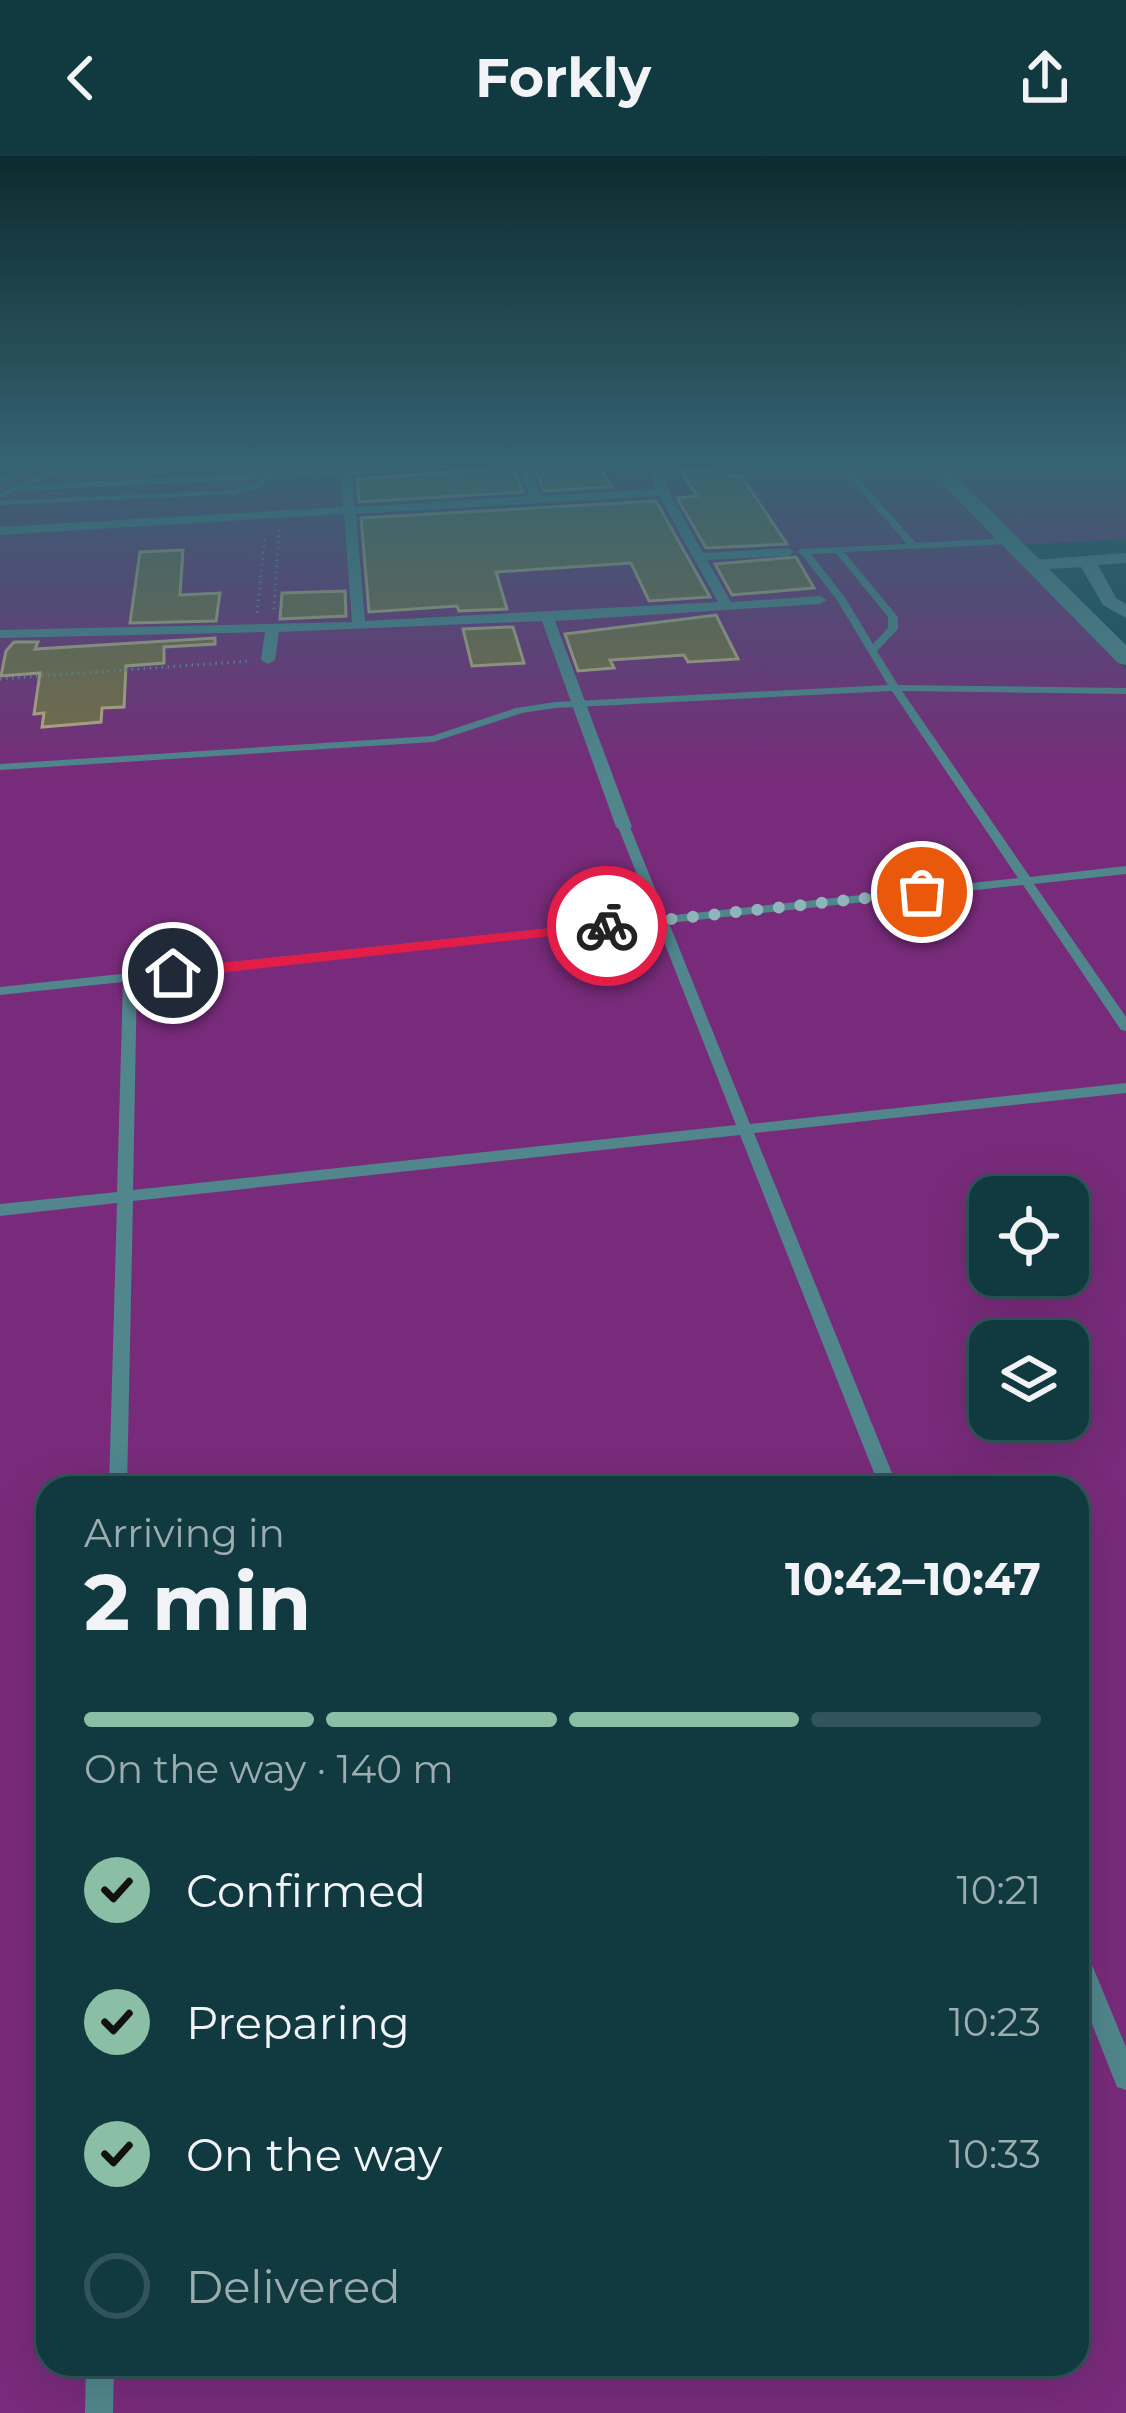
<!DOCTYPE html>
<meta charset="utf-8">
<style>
body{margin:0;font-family:Montserrat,sans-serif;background:#194146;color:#f1f3f6;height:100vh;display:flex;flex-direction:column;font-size:45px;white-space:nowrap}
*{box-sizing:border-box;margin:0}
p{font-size:39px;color:#9cadb0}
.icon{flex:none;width:66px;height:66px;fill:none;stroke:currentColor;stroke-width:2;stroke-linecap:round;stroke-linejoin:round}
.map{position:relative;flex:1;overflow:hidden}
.sheet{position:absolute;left:36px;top:1320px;width:1053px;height:900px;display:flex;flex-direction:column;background:#103a3f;border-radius:36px;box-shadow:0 12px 48px #0002,0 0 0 3px #305459}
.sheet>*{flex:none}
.fabs{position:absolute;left:969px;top:1020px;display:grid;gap:24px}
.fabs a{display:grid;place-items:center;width:120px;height:120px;border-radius:24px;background:#103a3f;box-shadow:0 12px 48px #0002,0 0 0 3px #305459;font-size:60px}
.pin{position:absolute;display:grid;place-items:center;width:102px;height:102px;color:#fff;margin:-51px;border:6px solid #fff;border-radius:50%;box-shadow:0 3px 12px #0007}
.courier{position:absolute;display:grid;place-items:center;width:120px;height:120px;margin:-60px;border:9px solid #e11d48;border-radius:50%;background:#fff;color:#222;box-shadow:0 3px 15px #0007}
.head em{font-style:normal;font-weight:700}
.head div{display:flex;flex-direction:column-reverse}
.head{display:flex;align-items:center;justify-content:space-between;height:204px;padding:0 48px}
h1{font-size:78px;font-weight:700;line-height:90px}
.bar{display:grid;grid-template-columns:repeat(4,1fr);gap:18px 12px;align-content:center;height:144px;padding:0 48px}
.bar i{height:15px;border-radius:9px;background:#305459}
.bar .active{background:#8abfa5}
.bar p{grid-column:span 4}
ol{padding:0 48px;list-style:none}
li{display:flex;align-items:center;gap:36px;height:132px}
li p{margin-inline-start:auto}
li .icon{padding:12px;border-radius:50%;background:#8abfa5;color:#111;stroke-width:4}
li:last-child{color:#9cadb0}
li i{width:66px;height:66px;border:6px solid #305459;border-radius:50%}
header{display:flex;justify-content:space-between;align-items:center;height:156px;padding:0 48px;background:#103a3f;font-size:54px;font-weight:700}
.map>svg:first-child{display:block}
</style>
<header><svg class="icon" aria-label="back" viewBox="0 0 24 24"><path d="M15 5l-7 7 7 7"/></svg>Forkly<svg class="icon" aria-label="share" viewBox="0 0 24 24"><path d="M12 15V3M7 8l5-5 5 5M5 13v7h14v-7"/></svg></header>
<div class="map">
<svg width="1126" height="2257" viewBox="0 0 1126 2257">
<rect width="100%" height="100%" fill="#164e54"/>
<!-- green -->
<path fill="#782b7a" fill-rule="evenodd" d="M22,309h904l200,204v1744h-1126v-1932zM990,1041h78v78h-78zM990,1185h78v78h-78zM48,1332h1029v876h-1029z
M940,309h186v74l-107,6z"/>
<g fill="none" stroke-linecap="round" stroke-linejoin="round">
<!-- stream -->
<path stroke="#2f9743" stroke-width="4.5" d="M0,325l22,-16"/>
</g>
<!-- building -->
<path fill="#7c6b46" stroke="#bcab83" stroke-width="3" d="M548,309h52l11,22 -67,4 -10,-25z
M513,311l10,25 -164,10 -2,-23z
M726,312l5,8h10l46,68 -81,4 -29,-50 20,-2 -16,-25z
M656,345l54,96 -61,4 -18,-38 -135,9 11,37 -48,2 -2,-5 -88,6 -8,-94z
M183,394l-3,45 40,-2 -4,28 -86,2 10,-71z
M796,401l18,31 -82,7 -17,-31z
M345,435l1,25 -66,3 2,-26z
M716,459l22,44 -50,3 -4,-7 -74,5 4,8 -36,3 -13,-37z
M513,471l11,36 -52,3 -9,-37z
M215,482v6l-51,3v16l-38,3 -2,41 -22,1 -1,14 -59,5 2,-14 -10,1 6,-41 -39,3 5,-25 8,-9h24l-3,7z"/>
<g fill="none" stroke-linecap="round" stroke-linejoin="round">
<!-- path -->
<path stroke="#649095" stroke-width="3" stroke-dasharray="1.5 4.5" stroke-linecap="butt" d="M274,453l5,-79
M257,457l8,-78
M0,523l249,-18"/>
<!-- service -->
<path fill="#51868d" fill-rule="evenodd" d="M63,309h11l-74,33v-5z
M838,309h8l70,78 94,-5 4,3 -4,3 -166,8 54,65v12l-21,22 21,34 228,3v6l-224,-3 128,186 96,-11v8l-92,10 92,133v14l-5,-1 -98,-145 -354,38 81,201 376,-41v10l-372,40 144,355h-18l-140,-353 -607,66 -6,287h-18l8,-285 -117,13v-12l117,-12 6,-210 -123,13v-8l654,-70 -36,-90 6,-3 6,3 36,89 352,-38 -126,-187 -337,17 -33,5 -89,29 -433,28v-6l432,-28 84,-28 39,-6 333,-17 -51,-85 -35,-45 -5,-3 4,-3 106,-5zM836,397l52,64v11l-15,16 -27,-45 -35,-45zM657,768l79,201 -603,65 4,-210z
M267,317l7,2 -14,13 -25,6 -235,11v-4l235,-11 19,-6z
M1077,1788l8,4 41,99v43l-9,-3 -40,-101z
M86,2208h28l-1,49h-28z"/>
<!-- pedestrian -->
<path fill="#51868d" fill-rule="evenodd" d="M404,309h77l-129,10 3,32 175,-11 -13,-31h12l12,31 115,-7 -9,-24h12l10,27 34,61 85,-5 6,4 -6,4 -81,4 24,42 89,-6 7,4 -7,4 -265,17 77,206 -8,5 -8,-5 -74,-206 -263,11 -4,28 -7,4 -7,-4 4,-28 -265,6v-8l352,-8 -8,-108 -344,21v-8l343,-20 -2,-32 -323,16 -4,-5zM659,340l59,106 -353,19 -9,-107z"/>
<!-- minor -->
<path fill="#51868d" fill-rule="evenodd" d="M1126,397v10l-28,2 18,33 10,6v14l-23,-13 -22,-38 -48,3 -9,-5 9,-5z"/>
<!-- tertiary -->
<path fill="#51868d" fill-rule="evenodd" d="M924,309h20l182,180v20l-8,-2z"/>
</g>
<!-- sky -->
<linearGradient id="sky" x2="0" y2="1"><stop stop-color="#0c2b2e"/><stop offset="0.49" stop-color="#366372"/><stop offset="1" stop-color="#366372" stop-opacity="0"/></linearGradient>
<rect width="1126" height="625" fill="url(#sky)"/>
<!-- route -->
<path fill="#e11d48" d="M607,766l8,4 -2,3 -440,49 -8,-5 8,-5z"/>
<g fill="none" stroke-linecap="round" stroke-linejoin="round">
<!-- done -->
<path stroke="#8fb4b9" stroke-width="12" stroke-dasharray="0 21.6" d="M607,770l315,-34"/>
</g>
</svg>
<div class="fabs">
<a><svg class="icon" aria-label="locate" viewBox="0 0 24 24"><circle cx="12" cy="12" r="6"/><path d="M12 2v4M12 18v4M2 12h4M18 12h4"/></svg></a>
<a><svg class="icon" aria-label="layers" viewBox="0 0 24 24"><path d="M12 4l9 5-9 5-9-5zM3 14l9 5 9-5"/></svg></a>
</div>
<div class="pin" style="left:922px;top:736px;background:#ea580c"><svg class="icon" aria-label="bag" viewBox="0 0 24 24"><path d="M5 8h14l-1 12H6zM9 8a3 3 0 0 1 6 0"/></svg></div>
<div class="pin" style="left:173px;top:817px;background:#1f2937"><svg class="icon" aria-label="home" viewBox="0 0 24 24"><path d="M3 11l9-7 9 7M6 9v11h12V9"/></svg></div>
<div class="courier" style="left:607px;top:770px"><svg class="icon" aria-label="bike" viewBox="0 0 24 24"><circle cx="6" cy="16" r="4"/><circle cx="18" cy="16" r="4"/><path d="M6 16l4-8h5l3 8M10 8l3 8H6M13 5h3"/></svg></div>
<section class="sheet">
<div class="head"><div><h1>2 min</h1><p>Arriving in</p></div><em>10:42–10:47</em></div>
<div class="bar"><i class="active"></i><i class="active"></i><i class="active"></i><i></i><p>On the way · 140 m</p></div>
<ol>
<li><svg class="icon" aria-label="check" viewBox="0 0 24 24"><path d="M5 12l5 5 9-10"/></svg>Confirmed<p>10:21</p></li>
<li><svg class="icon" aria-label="check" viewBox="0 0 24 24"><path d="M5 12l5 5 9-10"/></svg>Preparing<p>10:23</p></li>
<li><svg class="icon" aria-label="check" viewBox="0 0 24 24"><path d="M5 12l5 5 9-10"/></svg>On the way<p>10:33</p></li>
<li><i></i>Delivered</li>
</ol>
</section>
</div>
